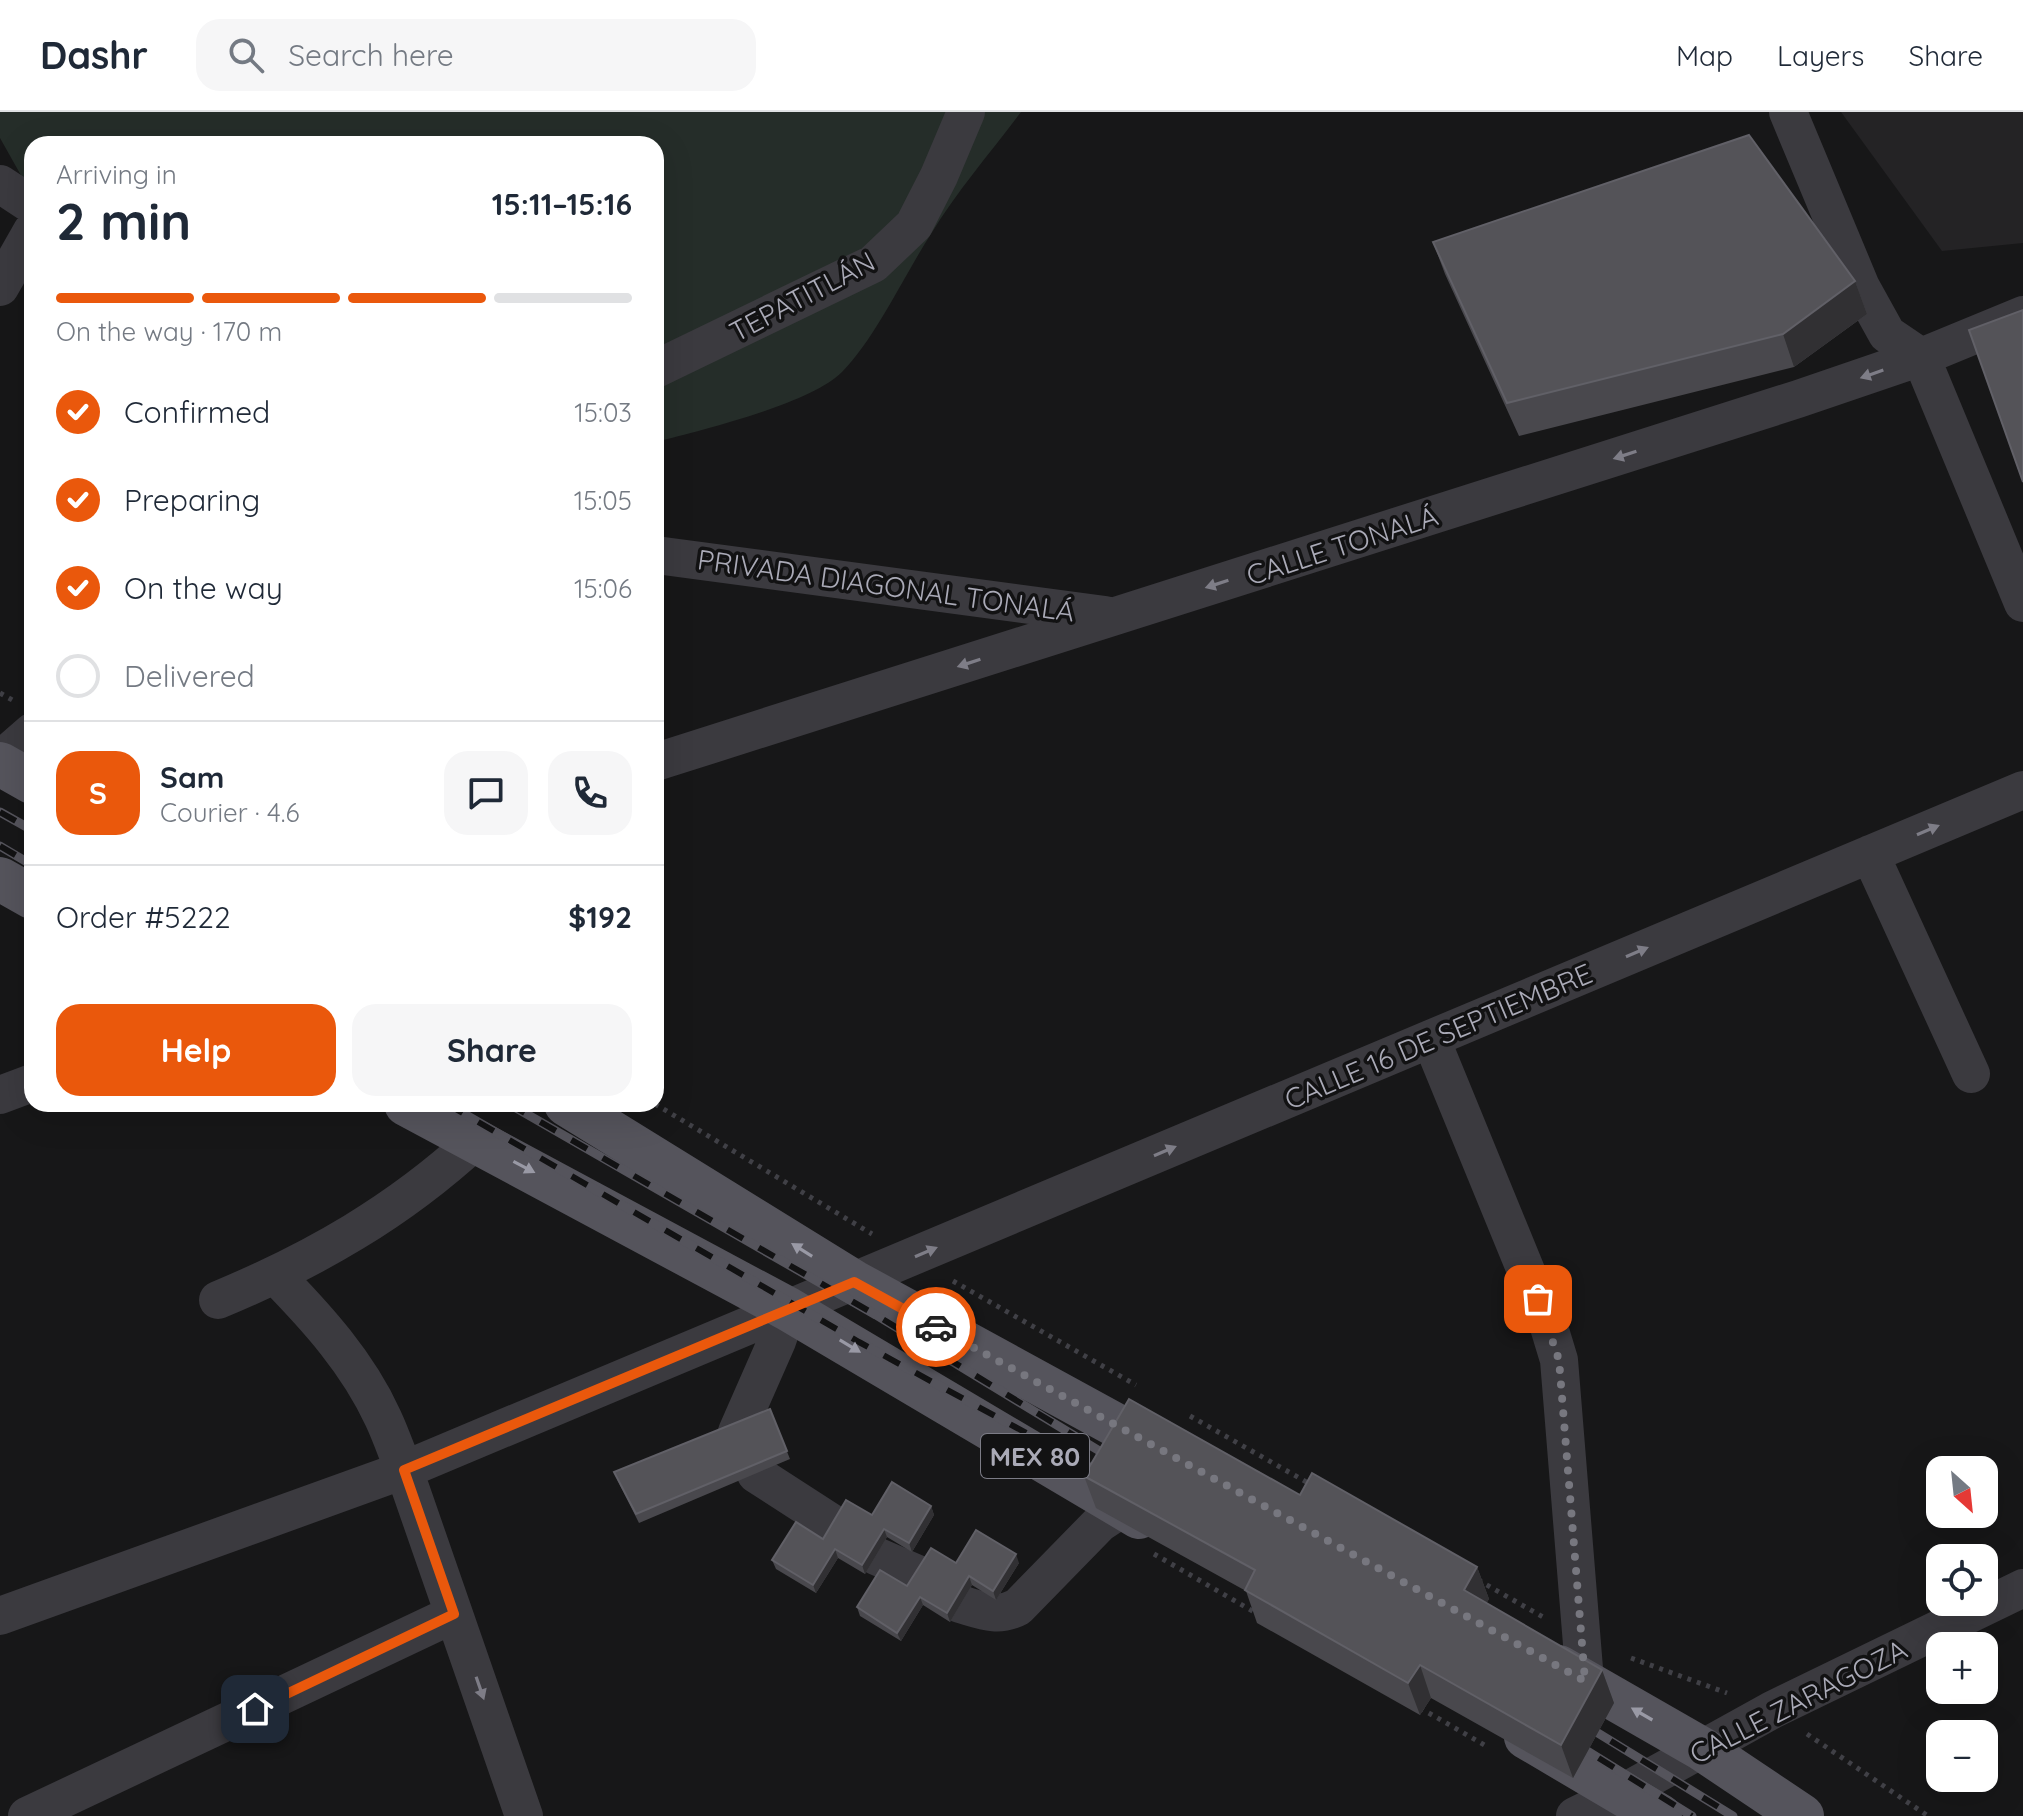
<!DOCTYPE html>
<meta charset="utf-8">
<style>
body{margin:0;font-family:Quicksand,sans-serif;background:#f6f6f7;color:#1f2937;height:100vh;display:flex;flex-direction:column;font-size:30px;white-space:nowrap}
*{box-sizing:border-box;margin:0}
p{font-size:26px;color:#747a83}
.icon{flex:none;width:44px;height:44px;fill:none;stroke:currentColor;stroke-width:2;stroke-linecap:round;stroke-linejoin:round}
.map{position:relative;flex:1;overflow:hidden}
.sheet{position:absolute;left:24px;top:24px;width:640px;height:976px;display:flex;flex-direction:column;background:#fff;border-radius:24px;box-shadow:0 8px 32px #0002}
.sheet>*{flex:none}
.needle{width:52px;rotate:153deg}
.tools{position:absolute;left:1926px;top:1344px;display:grid;gap:16px}
.tools a{display:grid;place-items:center;width:72px;height:72px;border-radius:16px;background:#fff;box-shadow:0 8px 32px #0002;font-size:40px}
.pin{position:absolute;display:grid;place-items:center;width:68px;height:68px;color:#fff;margin:-34px;border-radius:16px;box-shadow:0 4px 12px #0006}
.courier{position:absolute;display:grid;place-items:center;width:80px;height:80px;margin:-40px;border:6px solid #ea580c;border-radius:50%;background:#fff;color:#222;box-shadow:0 2px 10px #0007}
.head em{font-style:normal;font-weight:700}
.head div{display:flex;flex-direction:column-reverse}
.head{display:flex;align-items:center;justify-content:space-between;height:136px;padding:0 32px}
h1{font-size:52px;font-weight:700;line-height:60px}
.bar{display:grid;grid-template-columns:repeat(4,1fr);gap:12px 8px;align-content:center;height:96px;padding:0 32px}
.bar i{height:10px;border-radius:6px;background:#e0e1e3}
.bar .selected{background:#ea580c}
.bar p{grid-column:span 4}
.line{display:flex;align-items:center;gap:20px;padding:0 32px;border-top:2px solid #e0e1e3}
.line div{flex:1}
.round{display:grid;place-items:center;flex:none;width:84px;height:84px;border-radius:24px;background:#f6f6f7}
ol{padding:0 32px;list-style:none}
li{display:flex;align-items:center;gap:24px;height:88px}
li p{margin-inline-start:auto}
li .icon{padding:8px;border-radius:50%;background:#ea580c;color:#fff;stroke-width:4}
li:last-child{color:#747a83}
li i{width:44px;height:44px;border:4px solid #e0e1e3;border-radius:50%}
.action{display:flex;gap:16px;margin-top:auto;padding:16px 32px}
.action a{flex:1;height:92px;border-radius:24px;background:#ea580c;color:#fff;font-size:32px;font-weight:700;line-height:92px;text-align:center}
.action a+a{background:#f6f6f7;color:#1f2937}
header{display:flex;align-items:center;gap:48px;box-sizing:border-box;height:112px;padding:0 40px;background:#fff;border-bottom:2px solid #e0e1e3}
header strong{font-size:38px}
nav{display:flex;gap:44px;margin-inline-start:auto;font-size:28px}
.search{width:560px;height:72px;background:#f6f6f7;display:flex;align-items:center;gap:20px;box-sizing:border-box;padding:0 28px;border-radius:24px;color:#747a83;font-size:30px}
.map>svg:first-child{display:block}
</style>
<header>
<strong>Dashr</strong>
<div class="search"><svg class="icon" aria-label="search" viewBox="0 0 24 24"><circle cx="10" cy="10" r="6"/><path d="M15 15l6 6"/></svg>Search here</div>
<nav><a>Map</a><a>Layers</a><a>Share</a></nav>
</header>
<div class="map">
<svg width="2023" height="1704" viewBox="0 0 2023 1704">
<rect width="100%" height="100%" fill="#171718"/>
<!-- built -->
<path fill="#242325" d="M1841,0h182v131l-81,8z"/>
<!-- grass -->
<path fill="#252d29" d="M0,0h1021c-30,40 -64,79 -90,122 -26,40 -56,105 -89,138 -32,32 -140,58 -186,70v-298h-624v51l-32,-57z"/>
<g fill="none" stroke-linecap="round" stroke-linejoin="round">
<!-- path -->
<path stroke="#404046" stroke-width="5" stroke-dasharray="4 6" stroke-linecap="butt" d="M0,581l14,8
M655,992l217,130
M953,1169l183,104
M1190,1304l120,68
M1154,1442l102,59
M1478,1468l65,37
M1631,1546l96,35
M1420,1596l68,39
M1807,1622l121,82"/>
<!-- minor -->
<path stroke="#3b3a3f" stroke-width="38" d="M1788,0l73,175 26,47 34,23 102,246
M0,72l32,21
M0,175l32,-56
M656,257l217,-105 41,-39 25,-49 27,-64
M656,443l449,60
M0,648l32,-28
M656,650l1142,-363 123,-42 102,-42
M1870,742l101,220
M1431,927l118,288 10,33 26,321
M0,983l32,-12
M276,1164c41,42 82,87 107,142 8,17 14,35 21,52l120,346
M218,1188c96,-40 180,-88 257,-159
M737,1320l40,-91 11,-32
M756,1362l82,53
M876,1444l46,20
M960,1492c21,6 38,14 58,3l82,-84 23,-15
M0,1504l404,-146 1619,-680
M27,1704l427,-202
M1575,1704l49,-24 148,-82 251,-122"/>
<!-- major -->
<path stroke="#55545c" stroke-width="44" d="M0,652l32,18
M0,767l32,18
M406,992l382,205 351,208
M566,992l288,178 311,170
M1559,1555l143,82 100,67
M1526,1625l134,79"/>
<!-- rail casing -->
<g stroke="#55545c" stroke-width="9">
<path id="rail" d="M0,700l32,18
M0,734l32,19
M447,992l412,238 250,136
M509,992l367,211 240,146
M1580,1610l153,94
M1568,1627l124,77"/>
</g>
<!-- rail -->
<use href="#rail" stroke="#121213" stroke-width="6" stroke-dasharray="18" stroke-linecap="butt"/>
</g>
<!-- wall -->
<path fill="#49484d" d="M1433,130l422,39 12,33 -73,53 -275,69 -74,-162z
M770,1297l20,50 -151,64 -21,-42 -4,-9z
M1084,1364l216,19 177,72 12,32 -3,4 116,67 12,33 -41,75 -142,-80 -11,17 -163,-92 -11,-32 -150,-83z
M931,1394l3,9 -22,37 -25,-15 -22,37 -27,-16 -22,35 -40,-24 -4,-9 51,-21 49,-24z
M956,1451h63l-23,37 -24,-15 -22,37 -27,-17 -22,36 -41,-25 -3,-9z"/>
<!-- shaded-wall -->
<path fill="#313033" d="M1855,169l12,33 -73,53 -11,-33z
M931,1394l3,9 -22,37 -3,-9z
M884,1417l3,8 -22,37 -3,-9z
M835,1437l3,9 -22,35 -3,-8z
M1016,1442l3,9 -23,37 -3,-9z
M1477,1455l12,32 -13,24 -12,-33z
M969,1464l3,9 -22,37 -3,-9z
M920,1485l3,8 -22,36 -4,-8z
M1420,1553l11,33 -11,17 -12,-32z
M1602,1558l12,33 -41,75 -12,-33z"/>
<!-- building -->
<path fill="#545358" stroke="#616067" stroke-width="2" d="M1749,23l106,146 -72,53 -276,69 -74,-161z
M2023,198v172l-54,-152z
M1129,1287l171,96 12,-22 165,94 -13,23 138,80 -41,75 -141,-80 -12,18 -163,-93 10,-20 -171,-94z
M770,1297l17,42 -151,63 -22,-42z
M892,1370l39,24 -22,37 -25,-14 -22,36 -27,-16 -22,36 -41,-25 24,-38 27,17 23,-39 26,15z
M976,1418l40,24 -23,37 -24,-15 -22,37 -27,-16 -23,36 -40,-26 23,-37 27,16 24,-38 25,15z"/>
<!-- one-way arrows -->
<defs><path id="oneway-solid" d="M-6-.8H1V-3.2L6.5 0L1 3.2V.8H-6Z" transform="scale(2)"/></defs>
<g fill="#7e7d87">
<use href="#oneway-solid" transform="translate(1872 262) rotate(161)"/>
<use href="#oneway-solid" transform="translate(1625 343) rotate(162)"/>
<use href="#oneway-solid" transform="translate(1217 472) rotate(162)"/>
<use href="#oneway-solid" transform="translate(969 551) rotate(162)"/>
<use href="#oneway-solid" transform="translate(1928 718) rotate(-23)"/>
<use href="#oneway-solid" transform="translate(1637 840) rotate(-23)"/>
<use href="#oneway-solid" transform="translate(1165 1039) rotate(-23)"/>
<use href="#oneway-solid" transform="translate(926 1140) rotate(-23)"/>
<use href="#oneway-solid" transform="translate(480 1576) rotate(71)"/>
</g>
<g fill="#9999a5">
<use href="#oneway-solid" transform="translate(524 1055) rotate(28)"/>
<use href="#oneway-solid" transform="translate(802 1138) rotate(-148)"/>
<use href="#oneway-solid" transform="translate(850 1234) rotate(31)"/>
<use href="#oneway-solid" transform="translate(1642 1602) rotate(-150)"/>
</g>
<g fill="none" stroke-linecap="round" stroke-linejoin="round">
<!-- done -->
<path stroke="#77777f" stroke-width="8" stroke-dasharray="0 14.4" d="M936,1215l649,354 -26,-321 -21,-61"/>
<!-- route -->
<path stroke="#ea580c" stroke-width="10" d="M255,1597l199,-95 -50,-144 450,-188 82,45"/>
</g>
<g text-anchor="middle" dominant-baseline="central" stroke-width="7" stroke-linejoin="round" paint-order="stroke">
<!-- shield labels -->
<rect fill="#121213" stroke="#7c7c86" stroke-width="2" x="981" y="1322" width="108" height="44" rx="6"/>
<g font-size="26" font-weight="bold" fill="#aaaab7">
<text x="1035" y="1344">MEX 80</text>
</g>
<!-- street labels -->
<g font-size="28" fill="#aaaab7" stroke="#121213">
<text transform="translate(802 184) rotate(-28)">TEPATITLÁN</text>
<text transform="translate(1342 433) rotate(-18)">CALLE TONALÁ</text>
<text transform="translate(886 473) rotate(8)">PRIVADA DIAGONAL TONALÁ</text>
<text transform="translate(1438 924) rotate(-23)">CALLE 16 DE SEPTIEMBRE</text>
<text transform="translate(1798 1589) rotate(-27)">CALLE ZARAGOZA</text>
</g>
</g>
</svg>
<div class="tools">
<a><svg class="needle" viewBox="-14 -14 28 28"><path d="M0-13l5 13h-10z" fill="#e53935"/><path d="M0 13l5-13h-10z" fill="#747a83"/></svg></a>
<a><svg class="icon" aria-label="locate" viewBox="0 0 24 24"><circle cx="12" cy="12" r="6"/><path d="M12 2v4M12 18v4M2 12h4M18 12h4"/></svg></a>
<a>+</a>
<a>−</a>
</div>
<div class="pin" style="left:1538px;top:1187px;background:#ea580c"><svg class="icon" aria-label="bag" viewBox="0 0 24 24"><path d="M5 8h14l-1 12H6zM9 8a3 3 0 0 1 6 0"/></svg></div>
<div class="pin" style="left:255px;top:1597px;background:#1f2937"><svg class="icon" aria-label="home" viewBox="0 0 24 24"><path d="M3 11l9-7 9 7M6 9v11h12V9"/></svg></div>
<div class="courier" style="left:936px;top:1215px"><svg class="icon" aria-label="car" viewBox="0 0 24 24"><path d="M5 17H2v-5l4-1 3-4h7l3 4 3 1v5h-3M9 17h6M6 11h13"/><circle cx="7" cy="17" r="2"/><circle cx="17" cy="17" r="2"/></svg></div>
<section class="sheet">
<div class="head"><div><h1>2 min</h1><p>Arriving in</p></div><em>15:11–15:16</em></div>
<div class="bar"><i class="selected"></i><i class="selected"></i><i class="selected"></i><i></i><p>On the way · 170 m</p></div>
<ol>
<li><svg class="icon" aria-label="check" viewBox="0 0 24 24"><path d="M5 12l5 5 9-10"/></svg>Confirmed<p>15:03</p></li>
<li><svg class="icon" aria-label="check" viewBox="0 0 24 24"><path d="M5 12l5 5 9-10"/></svg>Preparing<p>15:05</p></li>
<li><svg class="icon" aria-label="check" viewBox="0 0 24 24"><path d="M5 12l5 5 9-10"/></svg>On the way<p>15:06</p></li>
<li><i></i>Delivered</li>
</ol>
<div class="line" style="height:144px"><b class="round" style="background:#ea580c;color:#fff">S</b><div><b>Sam</b><p>Courier · 4.6</p></div><a class="round"><svg class="icon" aria-label="chat" viewBox="0 0 24 24"><path d="M4 5h16v11H9l-5 4z"/></svg></a><a class="round"><svg class="icon" aria-label="phone" viewBox="0 0 24 24"><path d="M5 4h4l2 5-3 2q2 4 5 5l2-3 5 2v4C11 20 4 13 5 4z"/></svg></a></div>
<div class="line" style="height:104px"><div>Order #5222</div><b>$192</b></div>
<div class="action"><a>Help</a><a>Share</a></div>
</section>
</div>
